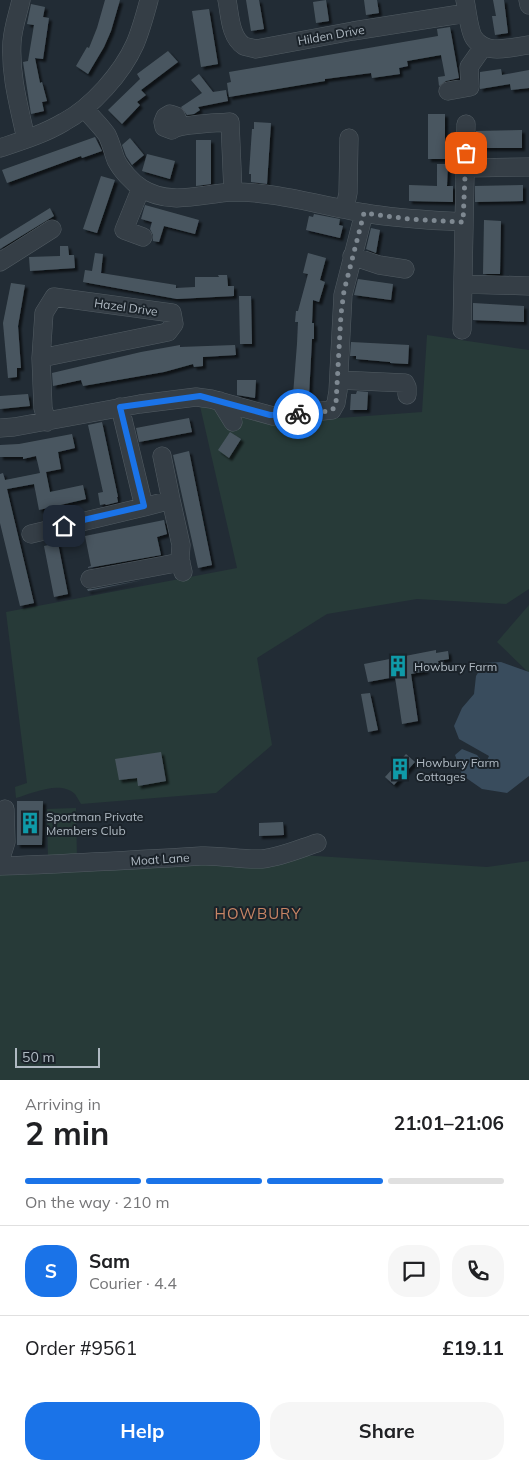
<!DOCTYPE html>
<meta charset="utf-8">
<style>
body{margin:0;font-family:Mulish,sans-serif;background:#f6f6f6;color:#202124;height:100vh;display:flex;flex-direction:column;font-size:19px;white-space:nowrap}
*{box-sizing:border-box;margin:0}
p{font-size:16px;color:#757577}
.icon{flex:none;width:28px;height:28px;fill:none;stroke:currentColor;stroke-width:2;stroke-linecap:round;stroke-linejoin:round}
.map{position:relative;height:1080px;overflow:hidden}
.details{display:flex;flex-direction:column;background:#fff;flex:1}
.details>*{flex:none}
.scale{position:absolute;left:15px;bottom:12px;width:85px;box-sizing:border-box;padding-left:5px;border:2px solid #afb9c2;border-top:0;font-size:14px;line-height:18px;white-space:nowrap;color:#afb9c2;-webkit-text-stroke:4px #1b232a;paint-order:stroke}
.pin{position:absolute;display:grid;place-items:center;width:42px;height:42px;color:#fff;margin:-21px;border-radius:10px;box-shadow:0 2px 8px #0006}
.courier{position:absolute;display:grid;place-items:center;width:50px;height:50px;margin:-25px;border:4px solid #1a73e8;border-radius:50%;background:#fff;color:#222;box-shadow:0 1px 6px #0007}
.summary em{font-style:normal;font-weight:700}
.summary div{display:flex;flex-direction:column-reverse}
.summary{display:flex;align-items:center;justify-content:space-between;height:85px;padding:0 25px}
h1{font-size:32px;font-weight:700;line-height:38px}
.bar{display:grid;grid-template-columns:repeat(4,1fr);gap:8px 5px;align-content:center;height:60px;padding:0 25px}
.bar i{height:6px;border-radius:4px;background:#e0e0e0}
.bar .on{background:#1a73e8}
.bar p{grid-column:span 4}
.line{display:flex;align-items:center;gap:12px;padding:0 25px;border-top:1px solid #e0e0e0}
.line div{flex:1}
.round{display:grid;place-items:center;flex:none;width:52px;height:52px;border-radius:20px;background:#f6f6f6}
.action{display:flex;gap:10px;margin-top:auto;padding:10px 25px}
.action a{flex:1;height:58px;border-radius:20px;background:#1a73e8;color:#fff;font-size:20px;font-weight:700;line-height:58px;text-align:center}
.action a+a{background:#f6f6f6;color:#202124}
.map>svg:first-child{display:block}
</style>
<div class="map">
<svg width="529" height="1080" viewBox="0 0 529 1080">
<defs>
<filter id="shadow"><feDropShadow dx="3" dy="3" stdDeviation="1" flood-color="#0009"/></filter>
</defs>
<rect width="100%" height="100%" fill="#222c35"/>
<!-- green -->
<path fill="#273a38" d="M427,335l102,15v239l-23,15 -89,-5 -90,15 -70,44 15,87 -56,48 -135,11c-2,-3 -4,-7 -6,-10 -15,-14 -42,-1 -59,4l-1,-11 12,-4 -21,-171 231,-44 -37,-162 70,17 152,-11z
M529,605v68l-32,-31z
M76,808l1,52 -29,1 -1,-52z
M301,855l186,12 42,-6v219h-529v-208z"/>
<!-- water -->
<path fill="#394c5d" d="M501,662l28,10v104l-22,17 -25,-4 -20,-14 -7,-20 7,-6 15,6 8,10 4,-9 -30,-17 -5,-13 8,-18 12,-14 2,-18 8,-13z"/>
<!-- building -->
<path fill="#4a5760" filter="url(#shadow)" d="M105,0h15l-9,31 -7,16 -16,27 -12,-8 11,-19 2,1 8,-20z
M246,0h13l5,29 -13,2z
M326,0l3,21 -13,2 -3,-21z
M364,0h13l2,13 -13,2z
M493,0h11l4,33 -13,2 -3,-19h4z
M31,4l14,3 -2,10 6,1 -6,41 -8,-1 5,25 2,-1 5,19 -5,1 2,9 -13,3 -8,-52 5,-1 6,-36 -7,-1z
M209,9l9,55 -17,3 -9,-56z
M450,27l9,51 -13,3 -7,5 -1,-9 7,-1 -4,-21 -34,6 1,5 -9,2 1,6 -28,4 -1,-5 -46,6v2l-96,16 -2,-14 4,-1 -2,-10 209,-36 -1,-7z
M168,51l10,11 -37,28 5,5 -9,7 3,3 -18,19 -14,-14 32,-31 -3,-5z
M501,69l1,6 27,-5v18l-18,2 -1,-6 -30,5v-17z
M199,74l14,18 13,-2 2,11 -30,6 2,3 -6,4 -7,1 -6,-8 21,-14 -11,-13z
M428,114h17v45h-17z
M254,122l17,1 -4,61 -16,-2v-8h-2l3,-45h2z
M522,130v18h-46v-17z
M95,137l7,14 -20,7 -1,-2 -74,27 -5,-13z
M130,138l14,17 -12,10 -6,-9 -4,-11z
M196,140h15v44l-15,2z
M147,154l28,7 -5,18 -28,-8z
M437,164h11l-1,22h6v16l-44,-1v-16l28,1z
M101,176l14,4 -18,53 -14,-4z
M523,185v16l-48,1v-16z
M145,205l54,15 -4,14 -31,-8 -5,16 -6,-1v-6l-3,-6 2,-7 -11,-3z
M50,208l4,8 -54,33v-10z
M314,214l26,5 -1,6 4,1 -3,12 -34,-8 3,-14 4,1z
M484,220l17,1 -1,53h-17z
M371,228l9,2 -4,23 -10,-4z
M60,246h8l1,9h5l1,13 -45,3 -1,-14 31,-1z
M95,253l8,1 -2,19 75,12v3l19,-1v-10h24l-1,-2h9l1,11h6v10l-57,3 -94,-17 2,-12 7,1z
M308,253l18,5 -6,22 5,2 -6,20 -6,-2 -1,23h2v16h-2l-3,57 -16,-1 4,-51 1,-22h-3l1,-11h2l10,-37 -5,-1z
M358,279l35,5 -2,16 -37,-5z
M11,283l14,2 -7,41 3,42h-4v9l-9,1 -5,-55z
M239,296h12l1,48h-12z
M473,303l51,3v16l-51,-2z
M351,342l58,3 -1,19 -18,-1v-1l-34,-3v-3h-6z
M180,345v2l55,-2 1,10 -33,2v9l-9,1 -1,-3 -29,8 -81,14 -2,-6 -28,6 -1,-13 89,-21z
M237,380h19l-1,18 -18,-3z
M357,391l11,1 -1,18h-17l1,-16h5z
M28,394l2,12 -30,3v-13z
M189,418l3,14 -53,10 -3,-14z
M102,422l16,75h-1l1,5 -12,3 -1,-1 -5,1 -2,-12 5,-1 -15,-67z
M230,432l11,7 -12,19 -11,-8z
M72,434l3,14 -17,4 3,17 -15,3 4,20 33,-7 3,14 -47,11 -5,-26 -27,5 27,114 -14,3 -20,-83v-49l3,-1 2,7 35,-7 -4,-17 -13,3v-2h-23v-12l19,-1z
M189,451l23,114 -14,3 -25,-113z
M164,520l3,14 -10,3 4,18 -73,13v-1l3,-1 -6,-30z
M58,543l10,51 -14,3 -10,-51z
M143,580l-55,11 -1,-2h5z
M436,650v3l12,-2 1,8 -11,2 1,4 -14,2 1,4 -15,3 7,47 -16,3 -7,-47 -27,5 -4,-18z
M370,693l8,37 -10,2 -7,-38z
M161,752l5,29 -28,5 -1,-8 -18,2 -4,-21z
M406,754l9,8 -21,23 -9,-8z
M17,801h26l-1,44h-25z
M283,822l1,13 -25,1v-13z"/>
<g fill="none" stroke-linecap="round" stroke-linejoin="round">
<!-- minor casing -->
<g stroke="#525c63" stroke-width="19">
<path id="minor" d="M21,0c-3,14 -8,27 -9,42 -2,34 7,64 14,97
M227,0c3,15 3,37 17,46 3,1 8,2 12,3l97,-18 114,-18
M465,0c2,9 4,31 9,38 12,18 37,9 55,7
M528,0l1,5
M448,91l22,-4 -1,-20 14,-20
M85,109c7,9 16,17 22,26 4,8 6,17 9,25 5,10 16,22 25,28 30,19 62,5 93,4 45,0 87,14 131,21 33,6 65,7 98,9
M178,126v-5l-2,-5 -6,-2 -5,3 -2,5 1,5 8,3c8,-6 46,-7 58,-8l3,70
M0,148c21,-7 44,-14 64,-26 28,-15 58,-49 71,-78 6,-14 10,-29 14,-44
M466,168l63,-1
M141,188l-17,42 19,7
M345,208l3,-15 1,-55
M352,256l27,9 26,4
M0,262l52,-33
M463,284l66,2
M462,330l4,-206
M41,358l127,-26 6,-8 -2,-11 -118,-16 -10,16 -3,45 2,50 4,14
M339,380l66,3 2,4v8
M220,401l13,21
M0,428l14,-1 126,-23 56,-7 15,2 62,17 59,-6 4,-7 2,-12 5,-96 21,-82
M162,456l9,44
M144,507l27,-7 10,45 -1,14 3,13
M31,534l113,-27 -24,-100
M90,579l91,-17
M0,861l6,-19 -1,-33
M0,866c67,-2 134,-6 201,-10 20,-1 41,4 61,3 19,-2 37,-10 55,-16"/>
</g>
<!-- minor -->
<use href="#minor" stroke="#353e46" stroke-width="18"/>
</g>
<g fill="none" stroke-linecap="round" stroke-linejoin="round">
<!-- done -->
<path stroke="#7e8891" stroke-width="5" stroke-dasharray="0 9" d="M298,414l32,-3 4,-3 2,-5 5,-89 3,-23 20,-78 45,6 54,3 3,-69"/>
<!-- route -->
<path stroke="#1a73e8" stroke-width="6" d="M64,526l15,-5 65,-15 -24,-99 80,-11 70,19 28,-1"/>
</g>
<!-- icons -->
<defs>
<g id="building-bare" transform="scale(1.725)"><path d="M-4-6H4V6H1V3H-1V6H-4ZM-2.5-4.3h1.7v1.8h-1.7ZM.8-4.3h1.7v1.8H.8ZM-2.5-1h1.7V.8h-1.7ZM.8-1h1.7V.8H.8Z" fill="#0f9aa8" stroke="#1b232a" stroke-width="2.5" paint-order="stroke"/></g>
</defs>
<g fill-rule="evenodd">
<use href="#building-bare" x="398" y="666"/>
<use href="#building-bare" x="400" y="769"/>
<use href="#building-bare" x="30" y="823"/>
</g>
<g text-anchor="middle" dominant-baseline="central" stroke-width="4" stroke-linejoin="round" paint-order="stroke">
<!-- street labels -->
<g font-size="12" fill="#afb9c2" stroke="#1b232a">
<text transform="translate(331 35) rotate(-10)">Hilden Drive</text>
<text transform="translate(126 307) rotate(8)">Hazel Drive</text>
<text transform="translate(160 859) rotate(-4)">Moat Lane</text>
</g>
<!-- poi labels -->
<g font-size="12" fill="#afb9c2" stroke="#1b232a" text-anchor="start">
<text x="414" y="666">Howbury Farm</text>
<text x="416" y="762">Howbury Farm<tspan x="416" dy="14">Cottages</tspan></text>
<text x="46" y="816">Sportman Private<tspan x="46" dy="14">Members Club</tspan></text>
</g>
<!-- quarter labels -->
<g font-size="15" letter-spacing="1" fill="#c88565" stroke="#1b232a">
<text x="258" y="913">HOWBURY</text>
</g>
</g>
</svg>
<div class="scale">50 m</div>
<div class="pin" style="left:466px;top:153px;background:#ea580c"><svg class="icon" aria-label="bag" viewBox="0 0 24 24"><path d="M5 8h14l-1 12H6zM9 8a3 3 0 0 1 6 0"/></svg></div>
<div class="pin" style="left:64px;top:526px;background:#1f2937"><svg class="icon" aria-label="home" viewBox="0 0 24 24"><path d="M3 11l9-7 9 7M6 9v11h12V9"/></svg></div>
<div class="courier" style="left:298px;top:414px"><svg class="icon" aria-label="bike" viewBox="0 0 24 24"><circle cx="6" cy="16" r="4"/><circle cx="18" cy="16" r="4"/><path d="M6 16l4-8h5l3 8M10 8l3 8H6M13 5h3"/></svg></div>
</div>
<section class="details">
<div class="summary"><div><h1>2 min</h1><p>Arriving in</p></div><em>21:01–21:06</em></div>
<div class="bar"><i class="on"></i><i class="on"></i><i class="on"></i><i></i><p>On the way · 210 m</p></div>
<div class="line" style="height:90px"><b class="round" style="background:#1a73e8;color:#fff">S</b><div><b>Sam</b><p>Courier · 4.4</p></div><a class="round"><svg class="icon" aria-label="chat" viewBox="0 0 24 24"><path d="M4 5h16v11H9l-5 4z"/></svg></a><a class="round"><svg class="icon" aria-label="phone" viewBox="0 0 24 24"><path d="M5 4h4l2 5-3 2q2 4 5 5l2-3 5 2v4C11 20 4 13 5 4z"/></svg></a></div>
<div class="line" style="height:65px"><div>Order #9561</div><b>£19.11</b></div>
<div class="action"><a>Help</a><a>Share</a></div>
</section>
